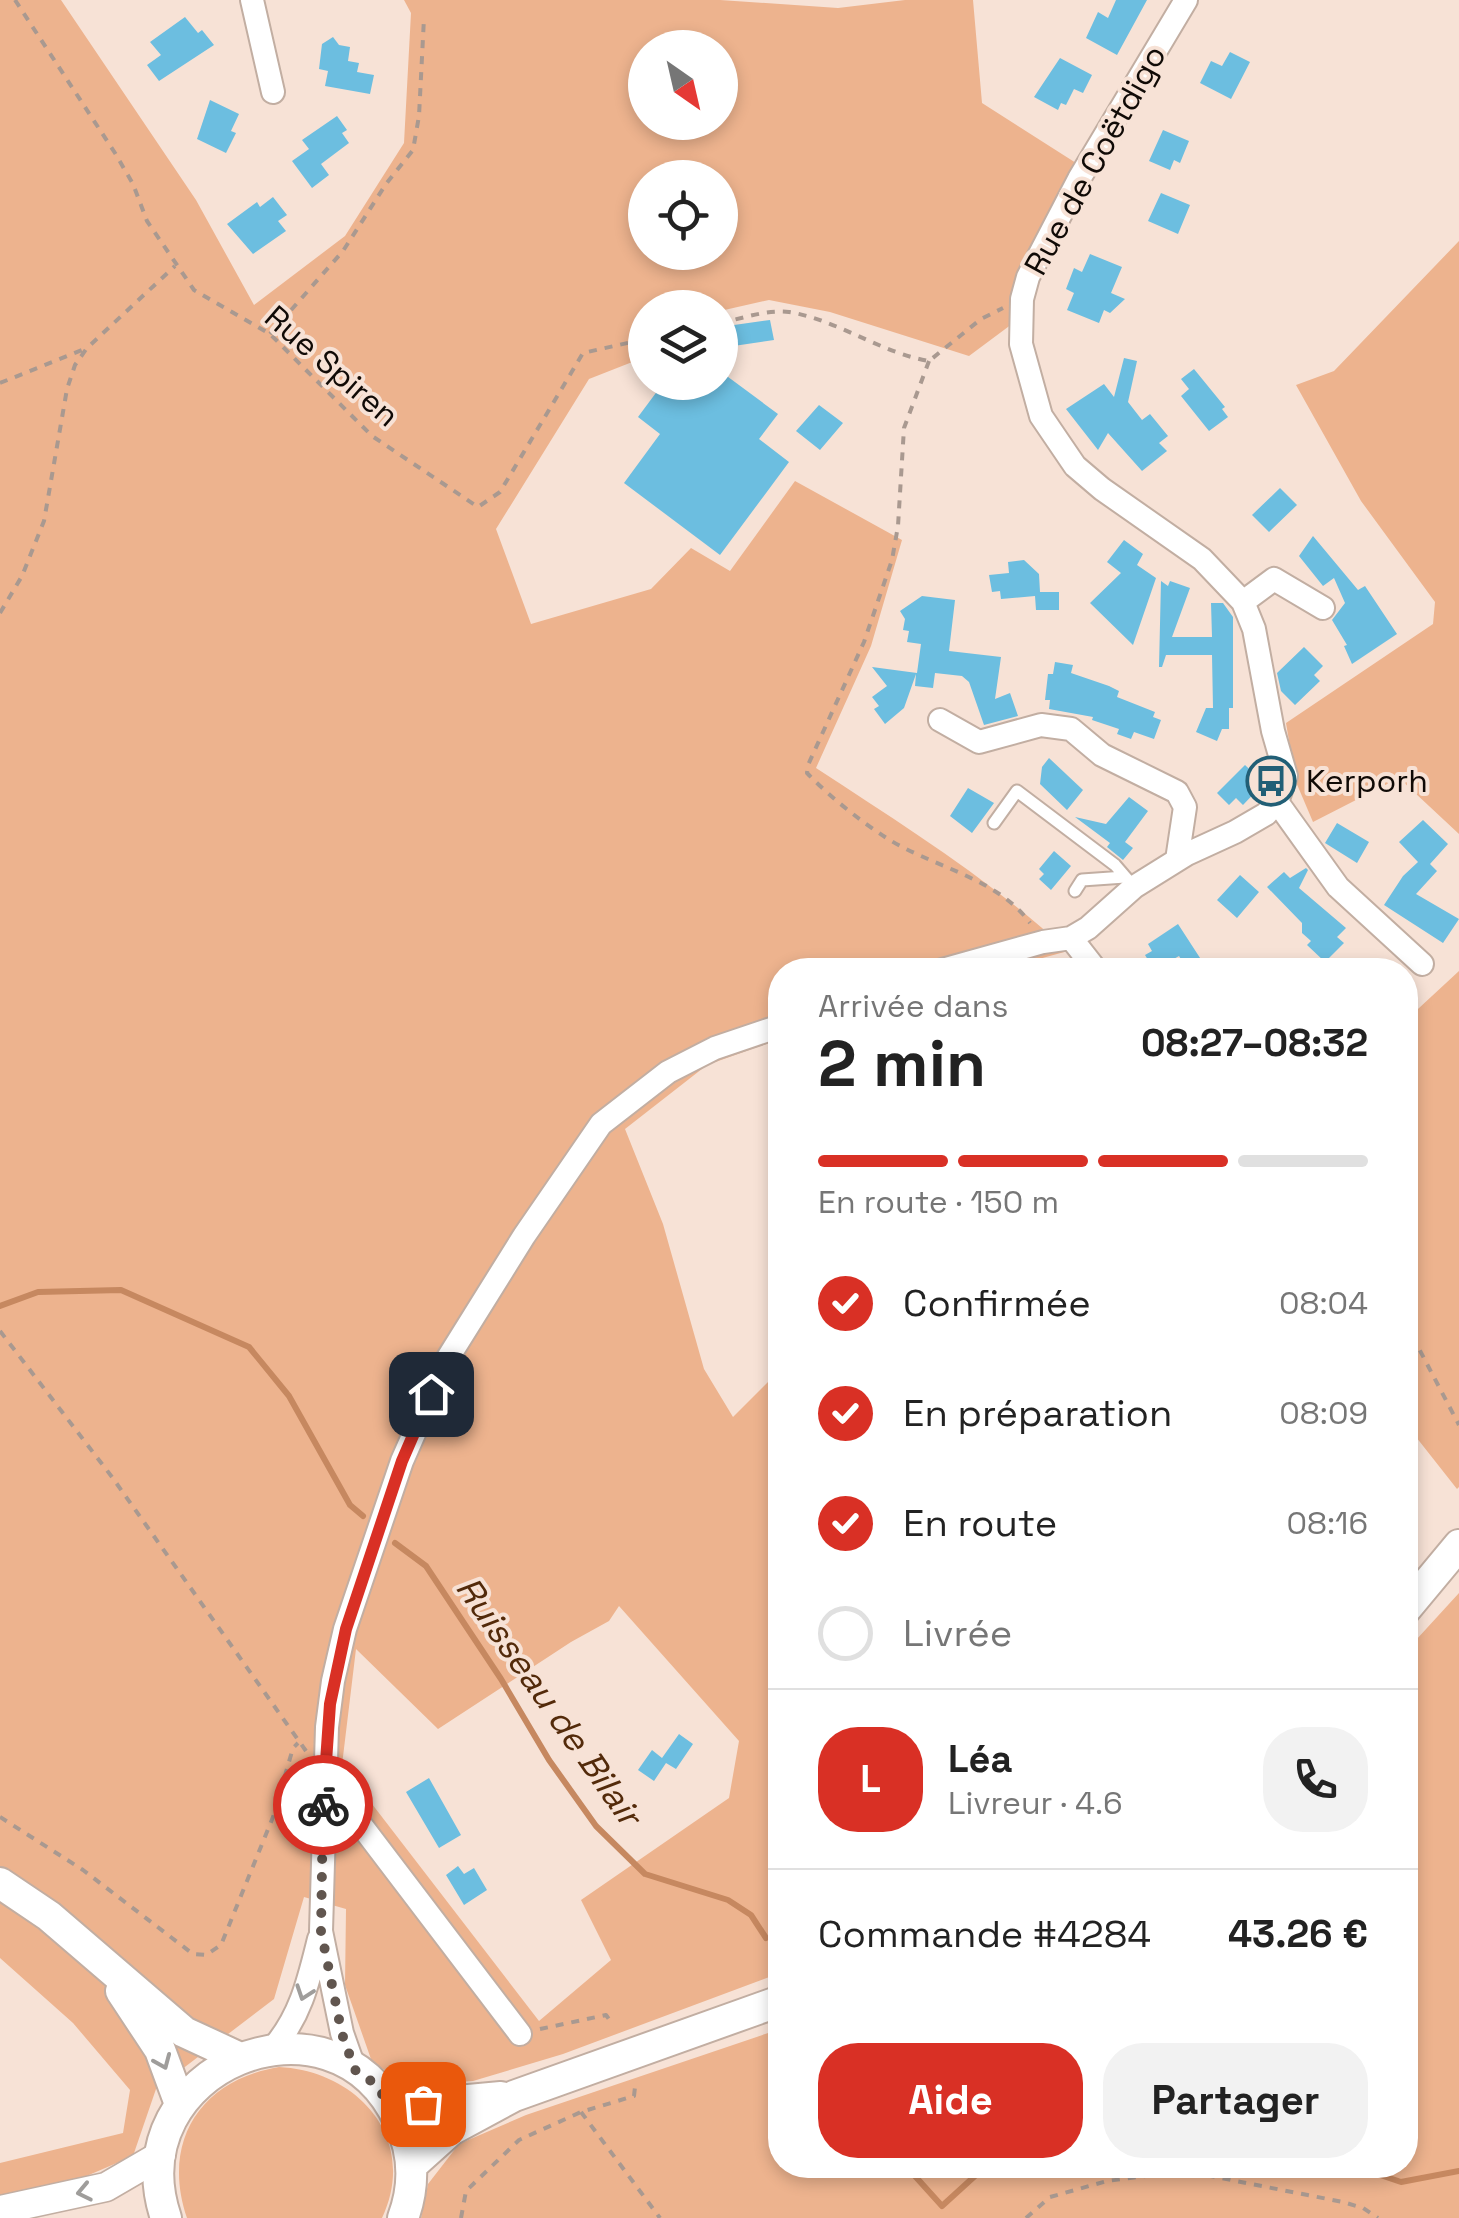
<!DOCTYPE html>
<html lang="fr">
<meta charset="utf-8">
<style>
body{margin:0;font-family:"Space Grotesk",sans-serif;background:#f2f2f2;color:#222;height:100vh;display:flex;flex-direction:column;font-size:38px;white-space:nowrap}
*{box-sizing:border-box;margin:0}
p{font-size:32px;color:#767676}
.icon{flex:none;width:55px;height:55px;fill:none;stroke:currentColor;stroke-width:2;stroke-linecap:round;stroke-linejoin:round}
.map{position:relative;flex:1;overflow:hidden}
.side{position:absolute;left:768px;top:958px;width:650px;height:1220px;display:flex;flex-direction:column;background:#fff;border-radius:40px;box-shadow:0 5px 15px #0003}
.side>*{flex:none}
.needle{width:65px;rotate:146deg}
.tools{position:absolute;left:628px;top:30px;display:grid;gap:20px}
.tools a{display:grid;place-items:center;width:110px;height:110px;border-radius:50%;background:#fff;box-shadow:0 5px 15px #0003;font-size:50px}
.pin{position:absolute;display:grid;place-items:center;width:85px;height:85px;color:#fff;margin:-42px;border-radius:20px;box-shadow:0 5px 15px #0006}
.courier{position:absolute;display:grid;place-items:center;width:100px;height:100px;margin:-50px;border:8px solid #d93025;border-radius:50%;background:#fff;color:#222;box-shadow:0 2px 12px #0007}
.summary em{font-style:normal;font-weight:700}
.summary div{display:flex;flex-direction:column-reverse}
.summary{display:flex;align-items:center;justify-content:space-between;height:170px;padding:0 50px}
h1{font-size:65px;font-weight:700;line-height:75px}
.bar{display:grid;grid-template-columns:repeat(4,1fr);gap:15px 10px;align-content:center;height:120px;padding:0 50px}
.bar i{height:12px;border-radius:8px;background:#e0e0e0}
.bar .on{background:#d93025}
.bar p{grid-column:span 4}
.line{display:flex;align-items:center;gap:25px;padding:0 50px;border-top:2px solid #e0e0e0}
.line div{flex:1}
.round{display:grid;place-items:center;flex:none;width:105px;height:105px;border-radius:40px;background:#f2f2f2}
ol{padding:0 50px;list-style:none}
li{display:flex;align-items:center;gap:30px;height:110px}
li p{margin-inline-start:auto}
li .icon{padding:10px;border-radius:50%;background:#d93025;color:#fff;stroke-width:4}
li:last-child{color:#767676}
li i{width:55px;height:55px;border:5px solid #e0e0e0;border-radius:50%}
.primary-button{display:flex;gap:20px;margin-top:auto;padding:20px 50px}
.primary-button a{flex:1;height:115px;border-radius:40px;background:#d93025;color:#fff;font-size:40px;font-weight:700;line-height:115px;text-align:center}
.primary-button a+a{background:#f2f2f2;color:#222}
.map>svg:first-child{display:block}
</style>
<div class="map">
<svg width="1459" height="2218" viewBox="0 0 1459 2218">
<rect width="100%" height="100%" fill="#f7e2d6"/>
<!-- green -->
<path fill="#edb38e" fill-rule="evenodd" d="M0,0h61l135,200 58,105 91,-69 59,-93 7,-130 -7,-13h316l118,8 67,-8h68l9,103 94,60 -64,161 -43,32 -139,-44 -61,-12 -49,11v-3h-75v49l-56,22 -93,150 35,95 120,-35 40,-41 39,23 65,-90 107,59 -31,106 -55,122c87,57 175,112 252,183l-69,19h-219v69l-73,26 -82,64 38,95 41,145 29,48 47,-47v603l-217,81 -90,27 -65,4 -36,-23 -27,-77 1,-76 -42,-12 -30,102 -118,90 -23,67 -58,25 -75,17v-35l123,-30 7,-43 -57,-67 -73,-65zM645,48h75v74h-75zM645,178h75v74h-75zM619,1606l120,135 -10,57 -148,102 30,60 -72,61 -197,-256 14,-116 82,80 133,-87 38,-21z
M1459,241v593l-60,-56 -86,44 -17,-40 -10,-59 147,-99 2,-22 -74,-101 -65,-116 38,-14z
M1459,971v516l-2,2 -52,-66v-402z
M1459,1593v625h-1038l7,-34 31,-40 67,-29 254,-86v136h625v-513z
M279,2067c79,4 140,72 103,151h-195c-26,-76 13,-138 92,-151z"/>
<g fill="none" stroke-linecap="round" stroke-linejoin="round">
<!-- stream -->
<path stroke="#c68860" stroke-width="6" d="M0,1306l38,-14 83,-2 128,57 40,49 61,109 13,11
M395,1543l31,23 75,113 48,81 47,66 49,48 83,26 23,15 15,23
M905,2165l37,41 34,-31 34,-10
M1351,2165l50,17 58,-11"/>
</g>
<!-- building -->
<path fill="#6cbee0" d="M1116,0h31l-30,55 -31,-17 12,-26 10,6z
M185,17l13,16 4,-3 12,15 -55,36 -12,-16 14,-10 -11,-13z
M333,37l6,8 11,2 -2,14 11,2 -2,9 17,3 -4,19 -45,-8 3,-15 -9,-2 3,-25z
M1230,52l20,10 -19,37 -31,-16 11,-22 11,5z
M1060,58l32,17 -9,18 -9,-4 -8,16 -5,-2 -3,7 -24,-13z
M210,100l29,14 -8,17 5,2 -10,20 -29,-14z
M337,116l10,14 -5,3 7,10 -28,21 8,11 -17,13 -20,-27 17,-12 -7,-9z
M1163,130l26,11 -9,22 -6,-3 -4,10 -21,-9z
M1161,193l29,12 -12,29 -30,-13z
M273,197l14,18 -9,6 8,10 -33,23 -26,-30 30,-22 3,5z
M1090,254l32,13 -11,26 14,6 -15,14 -6,-3 -5,13 -32,-13 7,-17 -8,-4 8,-21 8,4z
M770,320l4,20 -54,8v-21z
M1124,358l13,3 -9,41 14,18 8,-6 18,22 -9,7 8,8 -25,20 -34,-38 -10,17 -32,-41 38,-25 10,13z
M1194,369l31,38 -3,2 6,8 -19,14 -28,-35 8,-7 -8,-10z
M720,371l58,43 -19,25 30,23 -69,93 -96,-72 36,-49 -22,-17 26,-35h56z
M819,405l24,18 -23,27 -24,-19z
M1280,488l17,17 -28,27 -17,-17z
M1313,536l45,54 7,-4 32,48 -45,30 -8,-18 3,-1 -15,-25 13,-17 -11,-25 -11,8 -24,-30z
M1124,540l19,14 -6,11 19,13 -23,67 -43,-42 31,-30 -14,-11z
M1024,560l15,14 1,18h19v18h-23l-1,-14 -34,3 -1,-8 -8,1 -3,-17 20,-2 -1,-11z
M1161,581l7,5 2,-5 20,7 -18,49h40l-1,-34h12l10,14v91h-4v21h-7l-5,12 -21,-9 10,-24h7l-1,-53h-46l-4,12h-3z
M922,596l33,4 -6,51 52,6 -6,42 15,-6 8,23 -34,9 -15,-43 -7,-6 -27,-3 -2,15 -18,-2 1,-12 -12,34 -19,16 -11,-15 5,-3 -7,-9 15,-11 -15,-19 45,6 4,-29 -14,-2 2,-11 -6,-1 2,-11 -5,-8z
M1304,647l19,19 -9,9 6,6 -25,24 -14,-14 -4,-18z
M1055,662l18,3 -2,8 38,13 10,5 -2,6 38,15 -2,5 8,3 -7,19 -20,-7 -3,7 -14,-5 2,-5 -27,-9 1,-3 -44,-8 1,-9h-5l3,-26h5z
M1049,758l34,32 -16,20 -27,-26 2,-17z
M1245,765l19,18 -21,22 -7,-7 -7,7 -12,-12z
M968,788l26,15 -22,30 -22,-17z
M1129,797l19,14 -23,31 8,6 -10,12 -16,-13 3,-4 -35,-26 31,7z
M1423,820l25,24 -18,20 7,7 -21,23 43,25 -16,24 -59,-38 19,-29 15,-14 -19,-20z
M1337,823l32,19 -12,21 -32,-20z
M1054,851l17,15 -20,24 -12,-11 5,-5 -5,-5z
M1306,868l2,2 -9,18 47,40 -9,9 7,6 -19,19 -18,-17 4,-4 -9,-8v-10l-35,-36 17,-15 6,6z
M1240,875l19,17 -22,26 -20,-18z
M1178,924l24,37 -14,9 -9,-14 -25,14 -9,-15 7,-4 -4,-7z
M679,1734l14,10 -17,25 -10,-6 -12,18 -16,-11 14,-20 10,8z
M429,1778l32,57 -22,13 -33,-56z
M458,1866l6,8 10,-6 13,22 -23,15 -18,-30z"/>
<g fill="none" stroke-linecap="round" stroke-linejoin="round">
<!-- service casing -->
<g stroke="#c2aea2" stroke-width="15">
<path id="service" d="M994,823l23,-32 98,74 19,22
M1075,891l7,-11 43,-3"/>
</g>
<!-- minor casing -->
<g stroke="#c2aea2" stroke-width="26">
<path id="minor" d="M252,0l21,92
M1243,602l31,-23 49,29
M940,720l39,22 62,-17 30,4 31,26 75,37 8,15 -8,53
M1277,802l61,85 84,77
M1071,938l25,32
M942,970l101,-28 28,-4 17,-10 46,-41 53,-33 48,-22 31,-18 11,-12 9,-26 -13,-45 -19,-102 -11,-27 -41,-43 -100,-70 -27,-23 -34,-50 -20,-72 1,-45 6,-22 51,-98 107,-179
M323,1775l197,259
M273,2048c28,-32 36,-69 46,-109
M355,2070l-13,-37 -21,-102 6,-204 6,-46 12,-52 57,-168 44,-100 78,-125 77,-112 67,-52 47,-24 65,-22"/>
</g>
<!-- tertiary casing -->
<g stroke="#c2aea2" stroke-width="31">
<path id="tertiary" d="M0,2210l106,-23 55,-32"/>
</g>
<!-- secondary casing -->
<g stroke="#c2aea2" stroke-width="34">
<path id="secondary" d="M1405,1610l54,-65
M0,1883l49,33 135,116 54,25
M121,1991l39,59 20,54
M393,2107l108,-10
M412,2165l39,-35 63,-34 266,-95
M166,2218c-51,-150 167,-240 233,-97 15,31 16,65 4,97"/>
</g>
<!-- path -->
<path stroke="#a99990" stroke-width="4" stroke-dasharray="8 8" stroke-linecap="butt" d="M15,0l100,153 18,31 14,37 47,69 76,44 102,102 106,71 22,-15 83,-139 62,-14
M720,323c21,-4 47,-14 69,-11 49,8 92,41 140,49l52,-42 22,-11
M270,334l73,-83 43,-67 27,-34 6,-34 5,-98
M929,361l-25,67 -6,98 -6,34 -28,82 -56,123 -1,8c22,23 52,47 78,64 46,30 112,40 145,86
M0,383l87,-35
M0,613l22,-37 22,-55 23,-132 8,-24 12,-17 88,-82
M1405,1322l54,103
M0,1331l112,146 194,274
M276,1808l29,5
M0,1817l83,53 110,84 13,1 15,-10 52,-128 20,-69 5,-5
M540,2029l66,-14 7,10
M581,2112l79,106
M461,2218l5,-27 53,-51 62,-28 53,-16 1,-9
M1026,2218l24,-21 57,-16 78,-10 158,31 20,6 15,10"/>
<!-- service -->
<use href="#service" stroke="#fff" stroke-width="11"/>
<!-- minor -->
<use href="#minor" stroke="#fff" stroke-width="22"/>
<!-- tertiary -->
<use href="#tertiary" stroke="#fff" stroke-width="28"/>
<!-- secondary -->
<use href="#secondary" stroke="#fff" stroke-width="30"/>
</g>
<!-- one-way arrows -->
<defs><path id="oneway-chevron" d="M-2-3.5L2.5 0L-2 3.5" fill="none" stroke-width="1.6" stroke-linecap="round" stroke-linejoin="round" transform="scale(2.5)"/></defs>
<g stroke="#9f9d9b">
<use href="#oneway-chevron" transform="translate(304 1993) rotate(109)"/>
<use href="#oneway-chevron" transform="translate(163 2062) rotate(67)"/>
<use href="#oneway-chevron" transform="translate(84 2192) rotate(168)"/>
</g>
<g fill="none" stroke-linecap="round" stroke-linejoin="round">
<!-- done -->
<path stroke="#61564f" stroke-width="10" stroke-dasharray="0 18" d="M323,1805l-2,126 21,103 13,36 16,11 22,26 30,-3"/>
<!-- route -->
<path stroke="#d93025" stroke-width="12" d="M323,1805l7,-101 16,-75 56,-168 29,-67"/>
</g>
<!-- icons -->
<defs>
<g id="bus-ring" transform="scale(2.5)"><circle r="9.5" fill="#f7e2d6" stroke="#225f76" stroke-width="1.5"/><path d="M-5-6H5V4H4V6H2V4H-2V6H-4V4H-5ZM-3.5-4V0h7V-4ZM-3.5 1.2v1.5H-2V1.2ZM2 1.2v1.5H3.5V1.2Z" fill="#225f76"/></g>
</defs>
<g fill-rule="evenodd">
<use href="#bus-ring" x="1271" y="781"/>
</g>
<g text-anchor="middle" dominant-baseline="central" stroke-width="8" stroke-linejoin="round" paint-order="stroke">
<!-- street labels -->
<g font-size="32" fill="#100a06" stroke="#f7e2d6">
<text transform="translate(1095 160) rotate(-61)">Rue de Coëtdigo</text>
<text transform="translate(332 366) rotate(41)">Rue Spiren</text>
</g>
<!-- poi labels -->
<g font-size="32" fill="#100a06" stroke="#f7e2d6" text-anchor="start">
<text x="1306" y="781">Kerporh</text>
</g>
<!-- water labels -->
<g font-size="35" font-style="italic" fill="#532a0a" stroke="#f7e2d6">
<text transform="translate(549 1701) rotate(55)">Ruisseau de Bilair</text>
</g>
</g>
</svg>
<div class="tools">
<a><svg class="needle" viewBox="-14 -14 28 28"><path d="M0-13l5 13h-10z" fill="#e53935"/><path d="M0 13l5-13h-10z" fill="#767676"/></svg></a>
<a><svg class="icon" aria-label="locate" viewBox="0 0 24 24"><circle cx="12" cy="12" r="6"/><path d="M12 2v4M12 18v4M2 12h4M18 12h4"/></svg></a>
<a><svg class="icon" aria-label="layers" viewBox="0 0 24 24"><path d="M12 4l9 5-9 5-9-5zM3 14l9 5 9-5"/></svg></a>
</div>
<div class="pin" style="left:423px;top:2104px;background:#ea580c"><svg class="icon" aria-label="bag" viewBox="0 0 24 24"><path d="M5 8h14l-1 12H6zM9 8a3 3 0 0 1 6 0"/></svg></div>
<div class="pin" style="left:431px;top:1394px;background:#1f2937"><svg class="icon" aria-label="home" viewBox="0 0 24 24"><path d="M3 11l9-7 9 7M6 9v11h12V9"/></svg></div>
<div class="courier" style="left:323px;top:1805px"><svg class="icon" aria-label="bike" viewBox="0 0 24 24"><circle cx="6" cy="16" r="4"/><circle cx="18" cy="16" r="4"/><path d="M6 16l4-8h5l3 8M10 8l3 8H6M13 5h3"/></svg></div>
<section class="side">
<div class="summary"><div><h1>2 min</h1><p>Arrivée dans</p></div><em>08:27–08:32</em></div>
<div class="bar"><i class="on"></i><i class="on"></i><i class="on"></i><i></i><p>En route · 150 m</p></div>
<ol>
<li><svg class="icon" aria-label="check" viewBox="0 0 24 24"><path d="M5 12l5 5 9-10"/></svg>Confirmée<p>08:04</p></li>
<li><svg class="icon" aria-label="check" viewBox="0 0 24 24"><path d="M5 12l5 5 9-10"/></svg>En préparation<p>08:09</p></li>
<li><svg class="icon" aria-label="check" viewBox="0 0 24 24"><path d="M5 12l5 5 9-10"/></svg>En route<p>08:16</p></li>
<li><i></i>Livrée</li>
</ol>
<div class="line" style="height:180px"><b class="round" style="background:#d93025;color:#fff">L</b><div><b>Léa</b><p>Livreur · 4.6</p></div><a class="round"><svg class="icon" aria-label="phone" viewBox="0 0 24 24"><path d="M5 4h4l2 5-3 2q2 4 5 5l2-3 5 2v4C11 20 4 13 5 4z"/></svg></a></div>
<div class="line" style="height:130px"><div>Commande #4284</div><b>43.26 €</b></div>
<div class="primary-button"><a>Aide</a><a>Partager</a></div>
</section>
</div>
